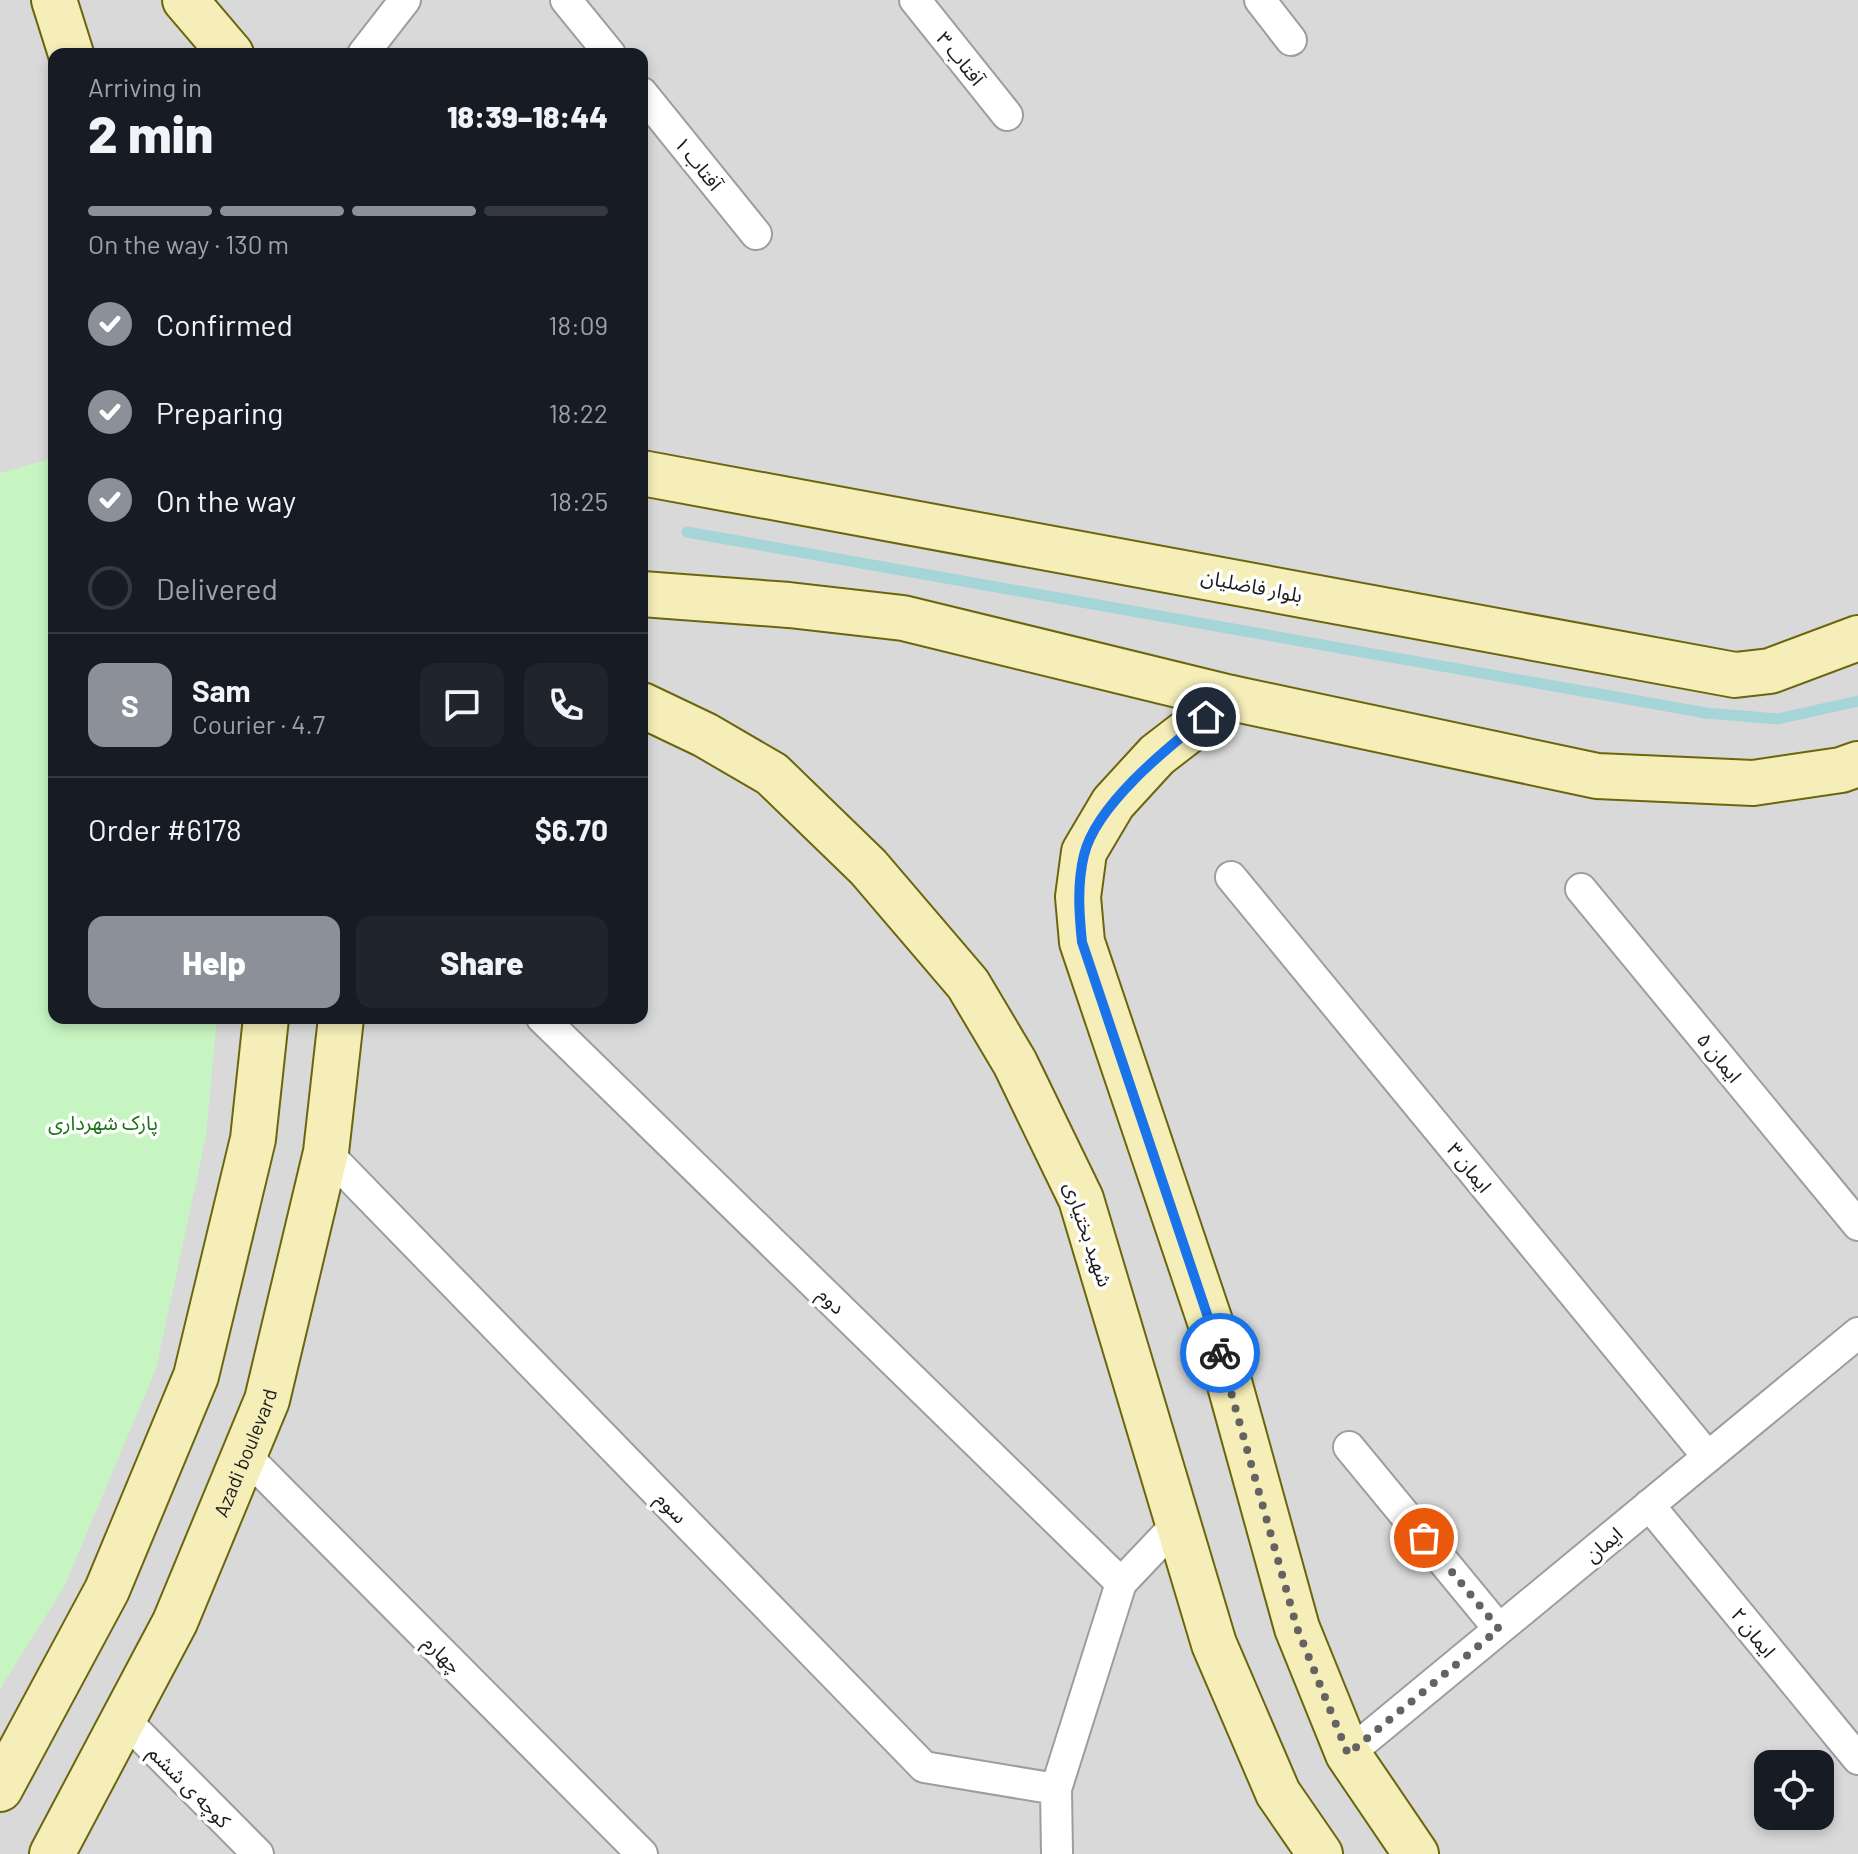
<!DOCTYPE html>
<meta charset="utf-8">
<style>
body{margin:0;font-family:Barlow,"Noto Sans Arabic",sans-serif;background:#20242c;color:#f1f3f6;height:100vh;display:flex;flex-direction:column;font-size:30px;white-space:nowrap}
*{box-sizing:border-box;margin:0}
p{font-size:26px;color:#9ea1a6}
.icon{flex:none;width:44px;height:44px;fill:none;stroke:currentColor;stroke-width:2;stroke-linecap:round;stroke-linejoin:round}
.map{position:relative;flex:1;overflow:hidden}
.side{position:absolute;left:48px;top:48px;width:600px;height:976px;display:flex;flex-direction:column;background:#171b24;border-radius:16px;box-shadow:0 4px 12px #0003}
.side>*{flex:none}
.buttons{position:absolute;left:1754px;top:1750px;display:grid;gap:16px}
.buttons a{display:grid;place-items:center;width:80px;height:80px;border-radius:16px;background:#171b24;box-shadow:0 4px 12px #0003;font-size:40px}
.pin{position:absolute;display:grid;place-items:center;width:68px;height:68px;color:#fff;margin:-34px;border:4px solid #fff;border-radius:50%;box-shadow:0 2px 8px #0007}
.courier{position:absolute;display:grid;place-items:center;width:80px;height:80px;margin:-40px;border:6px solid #1a73e8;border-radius:50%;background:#fff;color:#222;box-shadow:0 2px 10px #0007}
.head em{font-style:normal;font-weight:800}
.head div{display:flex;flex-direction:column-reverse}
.head{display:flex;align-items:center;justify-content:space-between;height:136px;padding:0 40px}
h1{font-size:52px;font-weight:800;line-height:60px}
.bar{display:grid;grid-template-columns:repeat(4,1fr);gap:12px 8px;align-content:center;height:96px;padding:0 40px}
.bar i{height:10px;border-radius:6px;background:#363941}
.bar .selected{background:#8c9099}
.bar p{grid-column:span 4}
.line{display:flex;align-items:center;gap:20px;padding:0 40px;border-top:2px solid #363941}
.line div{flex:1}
.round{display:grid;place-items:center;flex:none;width:84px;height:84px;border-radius:16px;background:#20242c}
ol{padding:0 40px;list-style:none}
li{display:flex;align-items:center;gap:24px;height:88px}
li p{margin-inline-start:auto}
li .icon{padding:8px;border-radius:50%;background:#8c9099;color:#fff;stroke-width:4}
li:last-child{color:#9ea1a6}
li i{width:44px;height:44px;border:4px solid #363941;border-radius:50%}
.cta{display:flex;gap:16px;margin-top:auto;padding:16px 40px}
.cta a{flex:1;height:92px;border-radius:16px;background:#8c9099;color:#fff;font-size:32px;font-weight:800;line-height:92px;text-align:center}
.cta a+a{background:#20242c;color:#f1f3f6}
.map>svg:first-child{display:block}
</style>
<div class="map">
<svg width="1858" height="1854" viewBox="0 0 1858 1854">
<rect width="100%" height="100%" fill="#ede8e3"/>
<!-- residential -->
<path fill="#dad9da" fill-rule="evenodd" d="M0,0h1858v1854h-1858zM54,54h588v964h-588zM1768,1764h52v52h-52z"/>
<!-- park -->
<path fill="#c6f5c2" d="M54,458v560h163l-11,118 -50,233 -92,218 -64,102v-1216z"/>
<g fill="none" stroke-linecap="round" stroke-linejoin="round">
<!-- stream -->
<path stroke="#a6d5d8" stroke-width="11" d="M687,532l1019,181 72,6 80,-18"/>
<!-- street casing -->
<g stroke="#9d9d9d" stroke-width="34">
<path id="street" d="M566,0l44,54
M915,0l92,115
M1260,0l31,40
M363,54l42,-54
M642,93l114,141
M1231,877l477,580
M1581,889l277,336
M542,1018l579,565
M326,1152l598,615 132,22
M1349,1447l150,182
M245,1455l397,399
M1649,1505l209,254
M123,1718l135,136
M1348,1754l510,-421
M1057,1854l-1,-65 65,-206 58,-61"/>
</g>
<!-- secondary casing -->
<g stroke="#6b660c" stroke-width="48">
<g id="secondary">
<path d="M54,0l17,54"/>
<path d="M185,0l46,54"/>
<path d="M642,473l1093,202 35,-4 88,-33"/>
<path d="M642,594l147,11 114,13 328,80 366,78 156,7 88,-13 17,-6"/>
<path d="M1231,698l-74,57 -44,48 -29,49 -6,45 4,45 141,418 74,268 51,126 68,100"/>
<path d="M642,705l63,30 67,39 96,93 100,117 47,79 66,136 133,445 64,149 42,61"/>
<path d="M0,1789l107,-199 89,-214 57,-237 13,-121"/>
<path id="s1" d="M52,1854l123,-232 92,-222 59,-248 15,-134"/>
</g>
</g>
<!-- street -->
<use href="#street" stroke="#fff" stroke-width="30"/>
<!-- secondary -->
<use href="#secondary" stroke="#f5eeb9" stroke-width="44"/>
</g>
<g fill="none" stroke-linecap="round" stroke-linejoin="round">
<!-- done -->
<path stroke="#656362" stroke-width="8" stroke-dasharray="0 14.4" d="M1220,1353l77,275 51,126 151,-125 -75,-91"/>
<!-- route -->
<path stroke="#1a73e8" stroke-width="10" d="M1206,717c-39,31 -110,88 -122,138 -7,29 -5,58 -2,87l138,411"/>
</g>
<g text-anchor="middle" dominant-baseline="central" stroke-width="7" stroke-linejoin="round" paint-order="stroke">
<!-- street labels -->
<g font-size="20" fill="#1c1c1c" stroke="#fff">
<text transform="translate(961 58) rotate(51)">آفتاب ۳</text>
<text transform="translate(699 163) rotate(51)">آفتاب ۱</text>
<text transform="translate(1252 585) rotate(11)">بلوار فاضلیان</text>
<text transform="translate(1720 1057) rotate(51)">ایمان ۵</text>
<text transform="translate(1470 1167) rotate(51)">ایمان ۳</text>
<text transform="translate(1089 1234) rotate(71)">شهید بختیاری</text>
<text transform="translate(832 1300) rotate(44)">دوم</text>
<text stroke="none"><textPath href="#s1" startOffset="446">Azadi boulevard</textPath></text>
<text transform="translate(672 1507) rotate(46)">سوم</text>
<text transform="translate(1603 1544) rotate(-40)">ایمان</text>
<text transform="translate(1754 1632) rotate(51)">ایمان ۲</text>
<text transform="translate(443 1654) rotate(45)">چهارم</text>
<text transform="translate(190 1786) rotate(45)">کوچه ی ششم</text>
</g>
<!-- park labels -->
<g font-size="20" fill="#1a7312" stroke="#fff">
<text x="103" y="1122">پارک شهرداری</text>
</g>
</g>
</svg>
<div class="buttons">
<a><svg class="icon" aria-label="locate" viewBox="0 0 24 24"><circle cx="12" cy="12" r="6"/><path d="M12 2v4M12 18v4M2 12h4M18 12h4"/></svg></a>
</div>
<div class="pin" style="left:1424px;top:1538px;background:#ea580c"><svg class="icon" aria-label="bag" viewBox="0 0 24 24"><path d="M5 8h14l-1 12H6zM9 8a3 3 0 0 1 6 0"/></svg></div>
<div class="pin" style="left:1206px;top:717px;background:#1f2937"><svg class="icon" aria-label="home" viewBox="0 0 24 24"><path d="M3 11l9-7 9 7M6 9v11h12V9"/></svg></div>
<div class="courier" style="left:1220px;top:1353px"><svg class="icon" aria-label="bike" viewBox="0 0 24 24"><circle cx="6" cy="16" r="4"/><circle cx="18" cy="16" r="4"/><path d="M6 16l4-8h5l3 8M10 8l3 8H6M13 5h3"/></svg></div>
<section class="side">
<div class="head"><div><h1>2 min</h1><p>Arriving in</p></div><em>18:39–18:44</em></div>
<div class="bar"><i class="selected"></i><i class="selected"></i><i class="selected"></i><i></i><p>On the way · 130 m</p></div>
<ol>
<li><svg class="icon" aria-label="check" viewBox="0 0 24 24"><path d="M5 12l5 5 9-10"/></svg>Confirmed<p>18:09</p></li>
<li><svg class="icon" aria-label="check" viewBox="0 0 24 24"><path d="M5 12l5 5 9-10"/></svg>Preparing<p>18:22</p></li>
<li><svg class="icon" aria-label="check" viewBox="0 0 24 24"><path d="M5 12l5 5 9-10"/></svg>On the way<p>18:25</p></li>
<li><i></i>Delivered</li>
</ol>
<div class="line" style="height:144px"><b class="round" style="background:#8c9099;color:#fff">S</b><div><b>Sam</b><p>Courier · 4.7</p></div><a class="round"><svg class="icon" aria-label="chat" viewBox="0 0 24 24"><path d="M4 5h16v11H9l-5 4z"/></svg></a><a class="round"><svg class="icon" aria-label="phone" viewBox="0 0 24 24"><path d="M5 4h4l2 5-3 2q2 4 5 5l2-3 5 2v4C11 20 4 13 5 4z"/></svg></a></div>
<div class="line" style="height:104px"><div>Order #6178</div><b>$6.70</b></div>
<div class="cta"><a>Help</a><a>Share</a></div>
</section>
</div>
